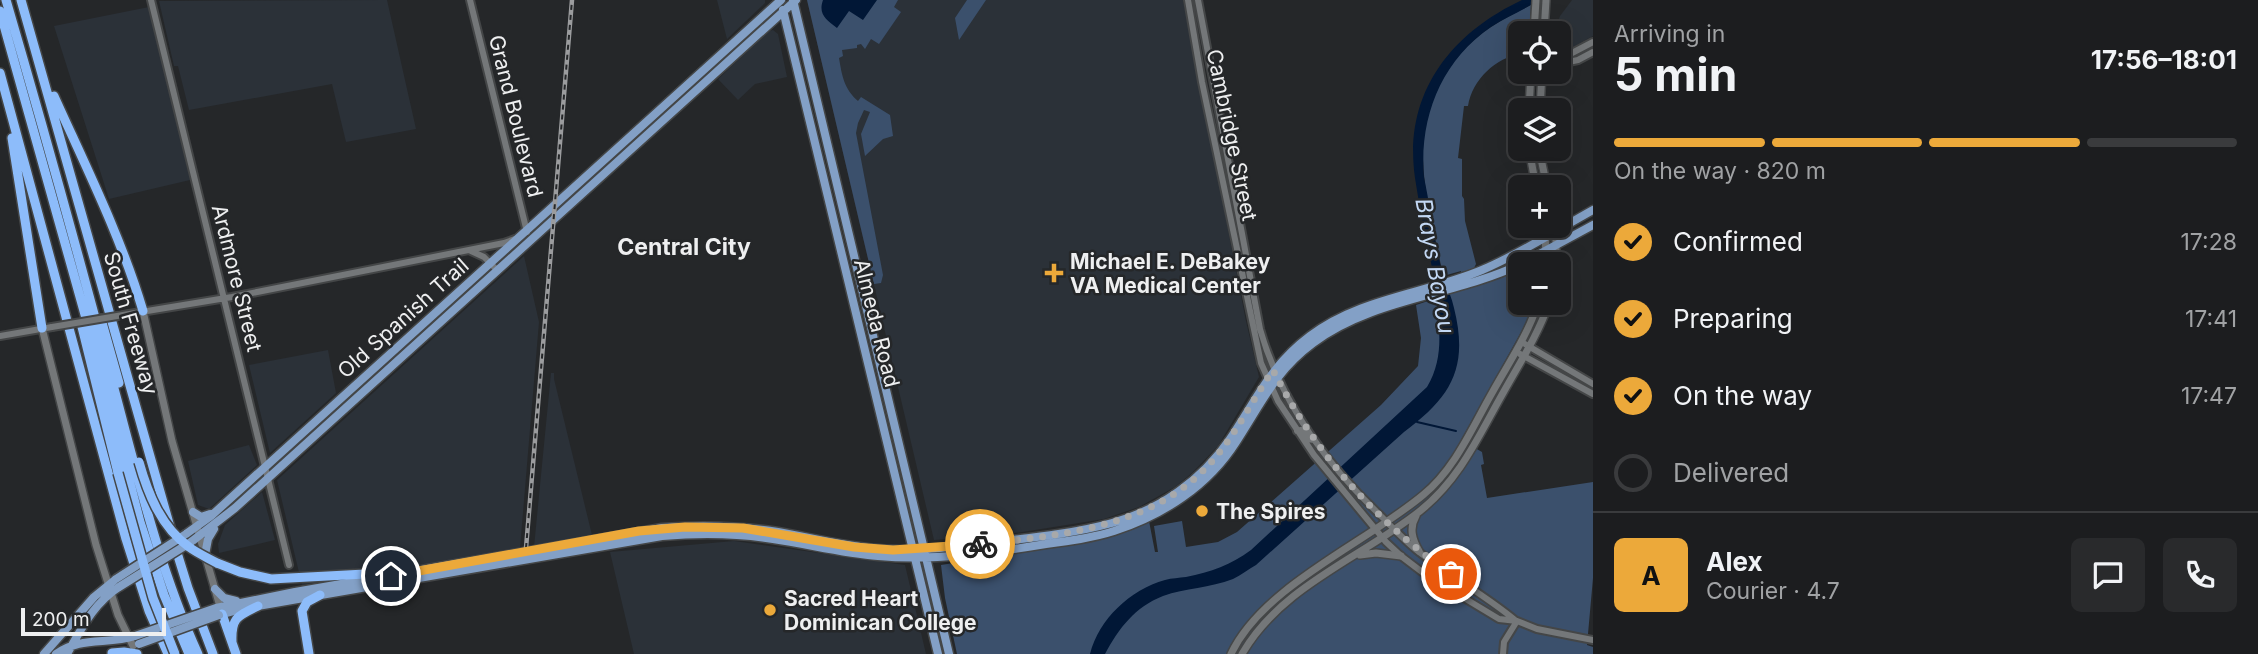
<!DOCTYPE html>
<meta charset="utf-8">
<style>
body{margin:0;font-family:Inter,sans-serif;background:#292a2c;color:#f1f3f6;height:100vh;display:flex;flex-direction:column;font-size:26px;white-space:nowrap}
*{box-sizing:border-box;margin:0}
p{font-size:23px;color:#a0a2a4}
.icon{flex:none;width:38px;height:38px;fill:none;stroke:currentColor;stroke-width:2;stroke-linecap:round;stroke-linejoin:round}
.map{position:relative;flex:1;overflow:hidden}
.sheet{display:flex;flex-direction:column;background:#1c1d1f;width:665px}
.sheet>*{flex:none}
.controls{position:absolute;left:1508px;top:21px;display:grid;gap:14px}
.controls a{display:grid;place-items:center;width:63px;height:63px;border-radius:10px;background:#1c1d1f;box-shadow:0 7px 28px #0002,0 0 0 2px #3a3b3d;font-size:35px}
.scale{position:absolute;left:21px;bottom:18px;width:145px;box-sizing:border-box;padding-left:7px;border:4px solid #eeeff0;border-top:0;font-size:19px;line-height:24px;white-space:nowrap;color:#eeeff0;-webkit-text-stroke:5px #252729;paint-order:stroke}
.pin{position:absolute;display:grid;place-items:center;width:60px;height:60px;color:#fff;margin:-30px;border:4px solid #fff;border-radius:50%;box-shadow:0 2px 7px #0007}
.courier{position:absolute;display:grid;place-items:center;width:70px;height:70px;margin:-35px;border:5px solid #eca93a;border-radius:50%;background:#fff;color:#222;box-shadow:0 2px 9px #0007}
.overview em{font-style:normal;font-weight:700}
.overview div{display:flex;flex-direction:column-reverse}
.overview{display:flex;align-items:center;justify-content:space-between;height:119px;padding:0 21px}
h1{font-size:46px;font-weight:700;line-height:52px}
.bar{display:grid;grid-template-columns:repeat(4,1fr);gap:10px 7px;align-content:center;height:84px;padding:0 21px}
.bar i{height:9px;border-radius:5px;background:#3a3b3d}
.bar .on{background:#eca93a}
.bar p{grid-column:span 4}
.line{display:flex;align-items:center;gap:18px;padding:0 21px;border-top:2px solid #3a3b3d}
.line div{flex:1}
.round{display:grid;place-items:center;flex:none;width:74px;height:74px;border-radius:10px;background:#292a2c}
ol{padding:0 21px;list-style:none}
li{display:flex;align-items:center;gap:21px;height:77px}
li p{margin-inline-start:auto}
li .icon{padding:7px;border-radius:50%;background:#eca93a;color:#111;stroke-width:4}
li:last-child{color:#a0a2a4}
li i{width:38px;height:38px;border:4px solid #3a3b3d;border-radius:50%}
main{display:flex;flex:1;min-height:0}
.map>svg:first-child{display:block}
</style>
<main>
<div class="map">
<svg width="1593" height="654" viewBox="0 0 1593 654">
<rect width="100%" height="100%" fill="#252729"/>
<!-- built -->
<path fill="#2b3138" d="M387,0l29,129 -70,13 -14,-58 -143,26 -11,-44h-4l-15,-65z
M717,0h48v3l-38,36z
M807,0h376l63,321 13,56 -41,69 -26,27 -17,14 -36,20 -35,12 -95,15 -75,6z
M1572,0h21v36l-20,11h-12l-2,-14h-5l6,-17z
M149,7l41,173 -81,19 -55,-173z
M773,30l5,4 9,43 -32,7 -17,16 -20,-21 51,-48z
M524,256l15,66 -19,226 -218,37 -25,-105z
M328,350l8,43 -66,60 -21,-88z
M551,373h3v6l38,156 -58,12z
M249,445l8,20 -48,44 -11,-4 -10,-44z
M262,492l13,48 -56,13 -1,-9 7,-19z
M734,541l171,24 21,89h-292l-24,-102z"/>
<!-- green -->
<path fill="#3b506c" d="M807,0h91l-4,7 7,5 -22,32 -8,-5 -6,10 -4,-5 -4,1v3l-15,2 1,6 -4,2c3,18 5,31 19,43l3,-4 29,18 3,21 -10,3 -18,17 -4,-22 9,-22 -6,-2 -6,13 -2,10 27,142 -2,8 -7,1z
M967,0h19l-27,40 -4,-22z
M1531,5l-2,28h-8v21c-25,3 -49,26 -53,52h-4l-6,52 4,1v37l2,3 1,22 11,43 -3,6 -12,2v-1l-18,5c-7,-38 -19,-78 -20,-117 -2,-47 20,-95 57,-124 15,-12 33,-21 51,-30z
M1521,268v35h13l-4,13 -69,124 21,12 2,12 -3,1 6,33 106,-16v96l-6,67 6,2v7h-636l-12,-56 -4,-33 138,-22 41,-10 29,-12 6,31h3l-4,-26 28,-5 4,26 32,-5 19,-10 144,-127 37,-39 3,-28 -5,-33 84,-28z"/>
<!-- water -->
<path fill="#011736" d="M823,0h54l-14,20 -14,-9 -12,17c-11,-8 -19,-14 -14,-28z
M1522,0h16c-15,11 -32,17 -47,27 -50,34 -72,91 -67,150 7,33 10,68 20,101 3,10 8,20 10,30 15,60 -3,89 -50,124l-148,133c-7,4 -15,10 -23,14 -23,9 -48,9 -70,17 -28,11 -44,32 -58,58h-15c9,-35 40,-64 75,-74 7,-2 14,-2 21,-3 25,-5 45,-12 65,-27l176,-163c16,-27 13,-53 10,-83 -4,-43 -16,-84 -22,-126 -12,-84 35,-144 107,-178z"/>
<g fill="none" stroke-linecap="round" stroke-linejoin="round">
<!-- stream -->
<path stroke="#011736" stroke-width="2" d="M1417,422l39,9"/>
<!-- tertiary casing -->
<g stroke="#444647" stroke-width="10">
<path id="tertiary" d="M151,0l138,565
M470,0l57,232
M1188,0l14,82 59,281 17,38 36,54 72,87 15,14 25,19 73,44 18,2 20,8 56,11
M1198,0l62,329c21,74 65,134 120,186 13,13 25,26 39,37 31,24 66,43 96,68
M1559,55l13,-2 21,-11
M1559,64l19,-4 15,-8
M471,251l13,6 13,13
M129,314l103,-17 272,-54 11,-4
M0,336l52,-9
M1525,344l68,40
M1520,354l73,40
M1297,431l4,-1 7,9 6,1
M1503,654l1,-12 13,-21"/>
</g>
<!-- secondary casing -->
<g stroke="#444647" stroke-width="10">
<path id="secondary" d="M1534,33l2,-33
M1544,33l2,-33
M1529,110l2,-38
M1540,110l2,-38
M1529,149l7,38
M1539,149l8,38
M1545,226l1,38
M1556,226v38
M143,311l29,130 49,169
M42,328l54,217 22,70 15,31
M1416,516c-7,12 -4,23 3,35
M1360,555l16,-2 25,3
M1231,654c32,-68 135,-111 192,-159 32,-26 49,-67 69,-102 16,-29 36,-58 46,-90
M1242,654c39,-68 119,-96 178,-143 40,-32 58,-74 83,-118 16,-29 35,-58 46,-90"/>
</g>
<!-- primary casing -->
<g stroke="#444647" stroke-width="11">
<path id="primary" d="M793,0l156,654
M783,10l155,644
M1521,264l72,-39
M193,512l8,5 9,-3
M186,534l25,-18 570,-516
M191,542l44,-34 561,-508
M205,555l3,-16 6,-10
M215,589l9,9 12,3
M216,608l79,-16 367,-64c39,-3 77,-2 116,4 33,6 65,14 99,17 36,3 74,-2 110,-6 42,-5 85,-9 125,-20 48,-13 90,-43 118,-84 27,-40 40,-73 80,-103 50,-38 115,-42 172,-66 38,-16 75,-40 111,-60
M219,615l27,-7 416,-72c37,-3 74,-3 111,3 35,5 69,14 105,17 56,5 113,-3 168,-12 23,-3 46,-6 68,-13 49,-16 94,-45 122,-89 25,-38 39,-71 77,-99 60,-45 141,-47 208,-79
M44,654l50,-57 22,-18
M56,654c25,-18 51,-9 79,-18
M67,654c15,-26 26,-50 52,-67"/>
</g>
<!-- motorway casing -->
<g stroke="#444647" stroke-width="12">
<path id="motorway" d="M6,0c36,123 70,246 103,370 26,95 48,194 89,284
M21,0l149,527
M0,11l103,368 37,143 24,73 25,59
M0,73l126,466 23,72 19,43
M54,96c32,71 67,141 89,215
M12,138l30,190
M101,319l18,64
M82,327l36,146
M174,543l14,45 25,66
M217,563l23,9 31,7 113,-6 13,2
M222,614l14,40
M232,642c-1,-24 5,-26 26,-36
M112,653l12,-1 13,2
M309,654l-7,-43 5,-9 13,-7"/>
</g>
<!-- tertiary -->
<use href="#tertiary" stroke="#747779" stroke-width="6"/>
<!-- secondary -->
<use href="#secondary" stroke="#747779" stroke-width="7"/>
<!-- primary -->
<use href="#primary" stroke="#83a0c6" stroke-width="8"/>
<!-- motorway -->
<use href="#motorway" stroke="#8dbcfa" stroke-width="9"/>
<!-- rail casing -->
<g stroke="#9b9c9e" stroke-width="4.5">
<path id="rail" d="M526,548l46,-548"/>
</g>
<!-- rail -->
<use href="#rail" stroke="#252729" stroke-width="2" stroke-dasharray="5" stroke-linecap="butt"/>
<!-- tertiary-bridge casing -->
<g stroke="#444647" stroke-width="10" stroke-linecap="butt">
<path id="tertiary-bridge" d="M52,327l77,-13"/>
</g>
<!-- primary-bridge casing -->
<g stroke="#444647" stroke-width="11" stroke-linecap="butt">
<path id="primary-bridge" d="M116,579l70,-45
M119,587l72,-45
M135,636l81,-28
M139,644l80,-29"/>
</g>
<!-- motorway-bridge casing -->
<g stroke="#444647" stroke-width="12" stroke-linecap="butt">
<path id="motorway-bridge" d="M139,462c9,32 22,65 50,85 8,6 19,11 28,16
M118,473l35,125 22,56"/>
</g>
<!-- tertiary-bridge -->
<use href="#tertiary-bridge" stroke="#747779" stroke-width="6"/>
<!-- primary-bridge -->
<use href="#primary-bridge" stroke="#83a0c6" stroke-width="8"/>
<!-- motorway-bridge -->
<use href="#motorway-bridge" stroke="#8dbcfa" stroke-width="9"/>
</g>
<g fill="none" stroke-linecap="round" stroke-linejoin="round">
<!-- done -->
<path stroke="#a8a9aa" stroke-width="7" stroke-dasharray="0 12.6" d="M980,544c84,-9 176,-17 234,-85 23,-27 39,-60 59,-89 42,83 102,151 178,204"/>
<!-- route -->
<path stroke="#eca93a" stroke-width="9" d="M391,576l248,-45 46,-4 58,1 111,19 39,3 87,-6"/>
</g>
<!-- markers -->
<g fill="#eca93a" stroke="#252729" stroke-width="2.5">
<path d="M1050.5 262.5h7v7h7v7h-7v7h-7v-7h-7v-7h7z"/>
<circle cx="1202" cy="511" r="7"/>
<circle cx="770" cy="610" r="7"/>
</g>
<g text-anchor="middle" dominant-baseline="central" stroke-width="5" stroke-linejoin="round" paint-order="stroke">
<!-- street labels -->
<g font-size="21" fill="#eeeff0" stroke="#252729">
<text transform="translate(516 116) rotate(76)">Grand Boulevard</text>
<text transform="translate(1232 135) rotate(78)">Cambridge Street</text>
<text transform="translate(237 278) rotate(76)">Ardmore Street</text>
<text transform="translate(403 318) rotate(-42)">Old Spanish Trail</text>
<text transform="translate(131 323) rotate(74)">South Freeway</text>
<text transform="translate(877 323) rotate(76)">Almeda Road</text>
</g>
<!-- poi labels -->
<g font-size="21" font-weight="bold" fill="#eeeff0" stroke="#252729" text-anchor="start">
<text x="1070" y="261">Michael E. DeBakey<tspan x="1070" dy="24">VA Medical Center</tspan></text>
<text x="1216" y="511">The Spires</text>
<text x="784" y="598">Sacred Heart<tspan x="784" dy="24">Dominican College</tspan></text>
</g>
<!-- neighbourhood labels -->
<g font-size="23" font-weight="bold" fill="#eeeff0" stroke="#252729">
<text x="684" y="247">Central City</text>
</g>
<!-- water labels -->
<g font-size="23" font-style="italic" fill="#c3d8f4" stroke="#252729">
<text transform="translate(1435 266) rotate(80)">Brays Bayou</text>
</g>
</g>
</svg>
<div class="controls">
<a><svg class="icon" aria-label="locate" viewBox="0 0 24 24"><circle cx="12" cy="12" r="6"/><path d="M12 2v4M12 18v4M2 12h4M18 12h4"/></svg></a>
<a><svg class="icon" aria-label="layers" viewBox="0 0 24 24"><path d="M12 4l9 5-9 5-9-5zM3 14l9 5 9-5"/></svg></a>
<a>+</a>
<a>−</a>
</div>
<div class="scale">200 m</div>
<div class="pin" style="left:1451px;top:574px;background:#ea580c"><svg class="icon" aria-label="bag" viewBox="0 0 24 24"><path d="M5 8h14l-1 12H6zM9 8a3 3 0 0 1 6 0"/></svg></div>
<div class="pin" style="left:391px;top:576px;background:#1f2937"><svg class="icon" aria-label="home" viewBox="0 0 24 24"><path d="M3 11l9-7 9 7M6 9v11h12V9"/></svg></div>
<div class="courier" style="left:980px;top:544px"><svg class="icon" aria-label="bike" viewBox="0 0 24 24"><circle cx="6" cy="16" r="4"/><circle cx="18" cy="16" r="4"/><path d="M6 16l4-8h5l3 8M10 8l3 8H6M13 5h3"/></svg></div>
</div>
<section class="sheet">
<div class="overview"><div><h1>5 min</h1><p>Arriving in</p></div><em>17:56–18:01</em></div>
<div class="bar"><i class="on"></i><i class="on"></i><i class="on"></i><i></i><p>On the way · 820 m</p></div>
<ol>
<li><svg class="icon" aria-label="check" viewBox="0 0 24 24"><path d="M5 12l5 5 9-10"/></svg>Confirmed<p>17:28</p></li>
<li><svg class="icon" aria-label="check" viewBox="0 0 24 24"><path d="M5 12l5 5 9-10"/></svg>Preparing<p>17:41</p></li>
<li><svg class="icon" aria-label="check" viewBox="0 0 24 24"><path d="M5 12l5 5 9-10"/></svg>On the way<p>17:47</p></li>
<li><i></i>Delivered</li>
</ol>
<div class="line" style="height:126px"><b class="round" style="background:#eca93a;color:#111">A</b><div><b>Alex</b><p>Courier · 4.7</p></div><a class="round"><svg class="icon" aria-label="chat" viewBox="0 0 24 24"><path d="M4 5h16v11H9l-5 4z"/></svg></a><a class="round"><svg class="icon" aria-label="phone" viewBox="0 0 24 24"><path d="M5 4h4l2 5-3 2q2 4 5 5l2-3 5 2v4C11 20 4 13 5 4z"/></svg></a></div>
</section>
</main>
